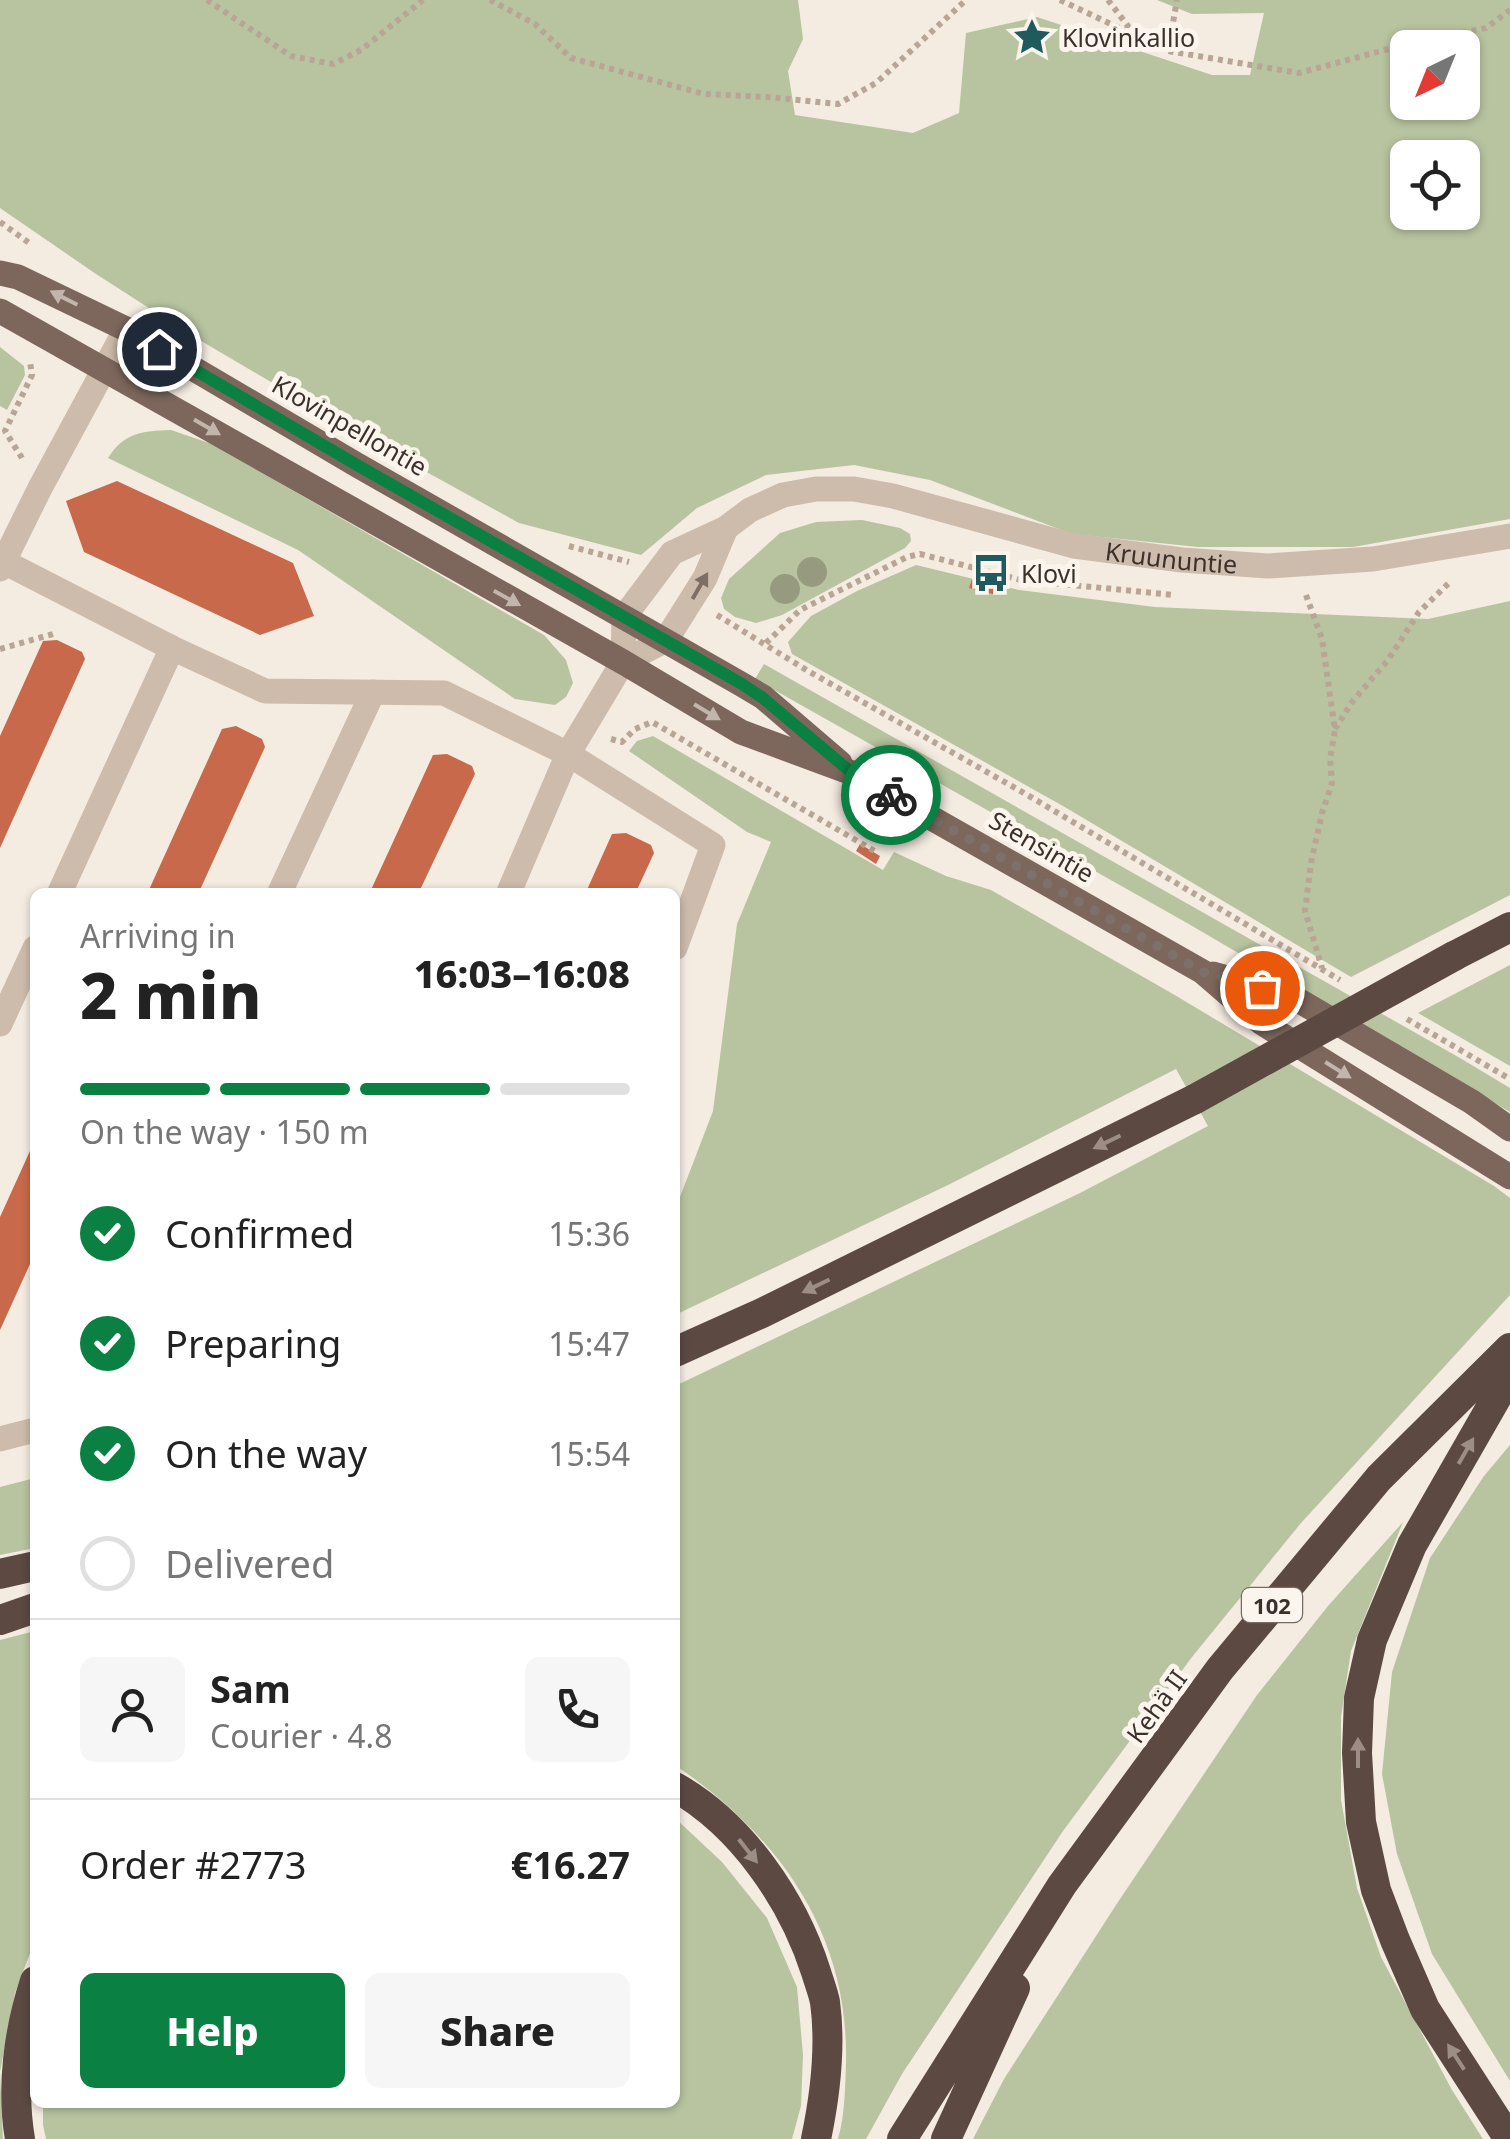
<!DOCTYPE html>
<meta charset="utf-8">
<style>
body{margin:0;font-family:"Noto Sans",sans-serif;background:#f6f6f6;color:#222;height:100vh;display:flex;flex-direction:column;font-size:38px;white-space:nowrap}
*{box-sizing:border-box;margin:0}
p{font-size:32px;color:#767676}
.icon{flex:none;width:55px;height:55px;fill:none;stroke:currentColor;stroke-width:2;stroke-linecap:round;stroke-linejoin:round}
.map{position:relative;flex:1;overflow:hidden}
.panel{position:absolute;left:30px;top:888px;width:650px;height:1220px;display:flex;flex-direction:column;background:#fff;border-radius:15px;box-shadow:0 2px 8px #0004}
.panel>*{flex:none}
.needle{width:65px;rotate:223deg}
.controls{position:absolute;left:1390px;top:30px;display:grid;gap:20px}
.controls a{display:grid;place-items:center;width:90px;height:90px;border-radius:15px;background:#fff;box-shadow:0 2px 8px #0004;font-size:50px}
.pin{position:absolute;display:grid;place-items:center;width:85px;height:85px;color:#fff;margin:-42px;border:5px solid #fff;border-radius:50%;box-shadow:0 2px 10px #0007}
.courier{position:absolute;display:grid;place-items:center;width:100px;height:100px;margin:-50px;border:8px solid #0b8043;border-radius:50%;background:#fff;color:#222;box-shadow:0 2px 12px #0007}
.head em{font-style:normal;font-weight:800}
.head div{display:flex;flex-direction:column-reverse}
.head{display:flex;align-items:center;justify-content:space-between;height:170px;padding:0 50px}
h1{font-size:65px;font-weight:800;line-height:75px}
.bar{display:grid;grid-template-columns:repeat(4,1fr);gap:15px 10px;align-content:center;height:120px;padding:0 50px}
.bar i{height:12px;border-radius:8px;background:#e0e0e0}
.bar .selected{background:#0b8043}
.bar p{grid-column:span 4}
.line{display:flex;align-items:center;gap:25px;padding:0 50px;border-top:2px solid #e0e0e0}
.line div{flex:1}
.round{display:grid;place-items:center;flex:none;width:105px;height:105px;border-radius:15px;background:#f6f6f6}
ol{padding:0 50px;list-style:none}
li{display:flex;align-items:center;gap:30px;height:110px}
li p{margin-inline-start:auto}
li .icon{padding:10px;border-radius:50%;background:#0b8043;color:#fff;stroke-width:4}
li:last-child{color:#767676}
li i{width:55px;height:55px;border:5px solid #e0e0e0;border-radius:50%}
.cta{display:flex;gap:20px;margin-top:auto;padding:20px 50px}
.cta a{flex:1;height:115px;border-radius:15px;background:#0b8043;color:#fff;font-size:40px;font-weight:800;line-height:115px;text-align:center}
.cta a+a{background:#f6f6f6;color:#222}
.map>svg:first-child{display:block}
</style>
<div class="map">
<svg width="1510" height="2139" viewBox="0 0 1510 2139">
<rect width="100%" height="100%" fill="#f4ebe1"/>
<!-- green -->
<path fill="#b8c4a0" fill-rule="evenodd" d="M0,0h798l5,39 -15,32 7,44 118,18 46,-20 7,-80 71,-16 175,58h38l14,-62 -72,1 -35,-14h353v519l-157,28h-155l-126,-13 -142,-54 -76,-15 -88,10 -69,33 -56,47 -122,-32 -136,-75 -192,-113 -95,-61 -96,-66zM1408,48h54v54h-54zM1408,158h54v54h-54z
M0,347l24,19 1,9 -18,35 -7,-4z
M171,430l41,14 332,191 22,25 7,23 -7,14 -11,8 -40,-6 -217,-149 -190,-92c17,-26 34,-27 63,-28z
M862,520l38,8 10,6 1,7 -6,7 -123,67 -26,8 -21,-6 -11,-8 -3,-11 8,-19 51,-46 36,-11z
M916,565l103,25 136,17 273,12 82,-18v294l-159,82 -288,-171 -271,-152 -4,-12 23,-26 46,-25z
M764,664l696,394 50,30v24l-323,-189 -432,-244z
M653,736l230,134 11,-18 52,24 45,14 182,104 321,192 16,12v97l-209,228 -109,134 -129,174 -161,243 -36,65h-28c7,-25 7,-50 8,-76 3,-130 -67,-227 -171,-298v-379l405,-193 128,-67 -32,-57 -228,116 -273,130v-105l38,-99 24,-187 34,-82 -24,-10 -118,-81 8,-10z
M1510,965v101l-92,-53z
M1510,1445v636l-78,-127 -35,-100 -15,-80 10,-102 38,-114 54,-82z
M35,1478v70l-35,7v-68z
M1403,1522l-52,129 -10,66v83l16,88 24,69 71,133 31,49h-510l31,-60 112,-174 141,-210 71,-89z
M35,1631v309l-20,53 -15,79 3,67h-3v-499z
M675,1818l47,44 45,56 30,69 6,68 -2,51 -9,33h-746l-3,-14v-22l632,-1z"/>
<!-- building -->
<path fill="#c8694b" d="M117,481l176,82 21,53 -54,19 -176,-83 -18,-51z
M972,579l23,7 -2,8 -24,-6z
M57,640l25,12 3,7 -85,189v-112l43,-95z
M236,726l26,13 3,8 -66,145h-51l74,-163z
M447,754l25,12 3,8 -56,118h-49l63,-137z
M626,833l25,12 3,8 -18,39h-50l26,-58z
M860,844l20,12 -4,8 -20,-13z
M35,1140v113l-35,77v-113z"/>
<g fill="none" stroke-linecap="round" stroke-linejoin="round">
<!-- path -->
<path stroke="#b9a596" stroke-width="6" stroke-dasharray="5 5" stroke-linecap="butt" d="M207,0l84,56 42,8 28,-14 62,-50
M490,0l45,24 36,34 133,36 63,3 71,7 38,-21 90,-83
M1060,0l108,51 131,22 112,-30 75,-15 24,-18
M1108,0l26,34
M1168,51l9,-51
M0,222l32,23
M22,458l-17,-27 27,-56 -2,-13
M569,546l60,16
M1306,595l16,44 13,91 -5,29 2,24 -10,30 -11,50 -6,48 17,57
M717,615l91,56 216,122 316,187
M766,643l34,-33 107,-53 13,-3 101,26 153,15
M0,649l53,-15
M1335,729l17,-27 36,-42 31,-48 32,-31
M611,739l11,3 13,-13 17,-7 226,131
M1407,1019l103,60"/>
<!-- minor -->
<g stroke="#cdbbac" stroke-width="25">
<path d="M0,560l172,88 93,43 179,2 124,61 145,91 -38,103"/>
<path d="M0,569l40,-81 86,-159"/>
<path d="M623,662l43,-22 39,-62 21,-50"/>
<path d="M60,892l112,-244"/>
<path d="M280,892l93,-200"/>
<path id="s1" d="M509,892l59,-138 55,-92 1,-45 48,-64 54,-25 24,-18 33,-15 33,-6h38l39,7 181,50 108,14 86,6 105,-7 137,-23"/>
<path d="M0,1024l35,-76"/>
<path d="M0,1439l35,-9"/>
</g>
<!-- major -->
<path stroke="#7d675c" stroke-width="25" d="M0,273l18,4 108,52 231,136 384,219 22,13 77,66
M0,311l623,351 118,70 111,41 351,199 59,51 248,154
M1213,974l78,22 181,106 38,27"/>
<!-- highway -->
<path stroke="#5c4a42" stroke-width="30" d="M1454,956l56,-29
M675,1352l87,-39 433,-214
M0,1574l35,-8
M0,1620l35,-12
M675,1787c67,38 118,113 141,185 3,10 7,20 9,30 6,44 0,94 -9,137
M20,2139c-9,-52 -1,-109 15,-158
M902,2139l160,-254 158,-216 159,-191 131,-130
M946,2139l69,-151
M1509,2139l-84,-130 -30,-69 -19,-50 -15,-68 -4,-69 2,-55 13,-58 40,-95 98,-171"/>
<!-- highway-bridge -->
<path stroke="#5c4a42" stroke-width="30" d="M1195,1099l259,-143"/>
</g>
<!-- trees -->
<g fill="#969b7f">
<circle cx="812" cy="572" r="15"/>
<circle cx="785" cy="589" r="15"/>
</g>
<!-- one-way arrows -->
<defs><path id="oneway-solid" d="M-6-.8H1V-3.2L6.5 0L1 3.2V.8H-6Z" transform="scale(2.5)"/></defs>
<g fill="#c2b5ac">
<use href="#oneway-solid" transform="translate(64 298) rotate(-153)"/>
<use href="#oneway-solid" transform="translate(207 427) rotate(30)"/>
<use href="#oneway-solid" transform="translate(507 598) rotate(29)"/>
<use href="#oneway-solid" transform="translate(707 712) rotate(31)"/>
<use href="#oneway-solid" transform="translate(1338 1070) rotate(32)"/>
</g>
<use fill="#7d6f65" href="#oneway-solid" transform="translate(700 586) rotate(-60)"/>
<g fill="#9c8e87">
<use href="#oneway-solid" transform="translate(1107 1142) rotate(154)"/>
<use href="#oneway-solid" transform="translate(816 1286) rotate(154)"/>
<use href="#oneway-solid" transform="translate(1466 1451) rotate(-60)"/>
<use href="#oneway-solid" transform="translate(1358 1753) rotate(-90)"/>
<use href="#oneway-solid" transform="translate(748 1851) rotate(52)"/>
<use href="#oneway-solid" transform="translate(1456 2057) rotate(-123)"/>
</g>
<g fill="none" stroke-linecap="round" stroke-linejoin="round">
<!-- done -->
<path stroke="#7c716b" stroke-width="10" stroke-dasharray="0 18" d="M891,795l312,177 59,16"/>
<!-- route -->
<path stroke="#0b8043" stroke-width="12" d="M159,349l198,116 385,219 21,14 89,75 39,22"/>
</g>
<!-- icons -->
<defs>
<g id="sight-bare" transform="scale(3)"><path d="M0-6L1.8-2.2L6-1.7L2.9 1.2L3.7 5.4L0 3.3L-3.7 5.4L-2.9 1.2L-6-1.7L-1.8-2.2Z" fill="#1f5a5e" stroke="#fbf5ee" stroke-width="2.5" paint-order="stroke"/></g>
<g id="bus-bare" transform="scale(3)"><path d="M-5-6H5V4H4V6H2V4H-2V6H-4V4H-5ZM-3.5-4V0h7V-4ZM-3.5 1.2v1.5H-2V1.2ZM2 1.2v1.5H3.5V1.2Z" fill="#1f5a5e" stroke="#fbf5ee" stroke-width="2.5" paint-order="stroke"/></g>
</defs>
<g fill-rule="evenodd">
<use href="#sight-bare" x="1032" y="37"/>
<use href="#bus-bare" x="991" y="573"/>
</g>
<g text-anchor="middle" dominant-baseline="central" stroke-width="10" stroke-linejoin="round" paint-order="stroke">
<!-- shield labels -->
<rect fill="#fbf5ee" stroke="#756b66" stroke-width="2.5" x="1242" y="1588" width="60" height="34" rx="8"/>
<g font-size="22" font-weight="bold" fill="#3b302b">
<text x="1272" y="1605">102</text>
</g>
<!-- poi labels -->
<g font-size="25" fill="#3b302b" stroke="#fbf5ee" text-anchor="start">
<text x="1062" y="37">Klovinkallio</text>
<text x="1021" y="573">Klovi</text>
</g>
<!-- street labels -->
<g font-size="25" fill="#3b302b" stroke="#fbf5ee">
<text transform="translate(350 425) rotate(30)">Klovinpellontie</text>
<text stroke="none"><textPath href="#s1" startOffset="905">Kruununtie</textPath></text>
<text transform="translate(1042 846) rotate(30)">Stensintie</text>
<text transform="translate(1156 1706) rotate(-54)">Kehä II</text>
</g>
</g>
</svg>
<div class="controls">
<a><svg class="needle" viewBox="-14 -14 28 28"><path d="M0-13l5 13h-10z" fill="#e53935"/><path d="M0 13l5-13h-10z" fill="#767676"/></svg></a>
<a><svg class="icon" aria-label="locate" viewBox="0 0 24 24"><circle cx="12" cy="12" r="6"/><path d="M12 2v4M12 18v4M2 12h4M18 12h4"/></svg></a>
</div>
<div class="pin" style="left:1262px;top:988px;background:#ea580c"><svg class="icon" aria-label="bag" viewBox="0 0 24 24"><path d="M5 8h14l-1 12H6zM9 8a3 3 0 0 1 6 0"/></svg></div>
<div class="pin" style="left:159px;top:349px;background:#1f2937"><svg class="icon" aria-label="home" viewBox="0 0 24 24"><path d="M3 11l9-7 9 7M6 9v11h12V9"/></svg></div>
<div class="courier" style="left:891px;top:795px"><svg class="icon" aria-label="bike" viewBox="0 0 24 24"><circle cx="6" cy="16" r="4"/><circle cx="18" cy="16" r="4"/><path d="M6 16l4-8h5l3 8M10 8l3 8H6M13 5h3"/></svg></div>
<section class="panel">
<div class="head"><div><h1>2 min</h1><p>Arriving in</p></div><em>16:03–16:08</em></div>
<div class="bar"><i class="selected"></i><i class="selected"></i><i class="selected"></i><i></i><p>On the way · 150 m</p></div>
<ol>
<li><svg class="icon" aria-label="check" viewBox="0 0 24 24"><path d="M5 12l5 5 9-10"/></svg>Confirmed<p>15:36</p></li>
<li><svg class="icon" aria-label="check" viewBox="0 0 24 24"><path d="M5 12l5 5 9-10"/></svg>Preparing<p>15:47</p></li>
<li><svg class="icon" aria-label="check" viewBox="0 0 24 24"><path d="M5 12l5 5 9-10"/></svg>On the way<p>15:54</p></li>
<li><i></i>Delivered</li>
</ol>
<div class="line" style="height:180px"><a class="round"><svg class="icon" aria-label="person" viewBox="0 0 24 24"><circle cx="12" cy="8" r="4"/><path d="M4 21q1-7 8-7t8 7"/></svg></a><div><b>Sam</b><p>Courier · 4.8</p></div><a class="round"><svg class="icon" aria-label="phone" viewBox="0 0 24 24"><path d="M5 4h4l2 5-3 2q2 4 5 5l2-3 5 2v4C11 20 4 13 5 4z"/></svg></a></div>
<div class="line" style="height:130px"><div>Order #2773</div><b>€16.27</b></div>
<div class="cta"><a>Help</a><a>Share</a></div>
</section>
</div>
